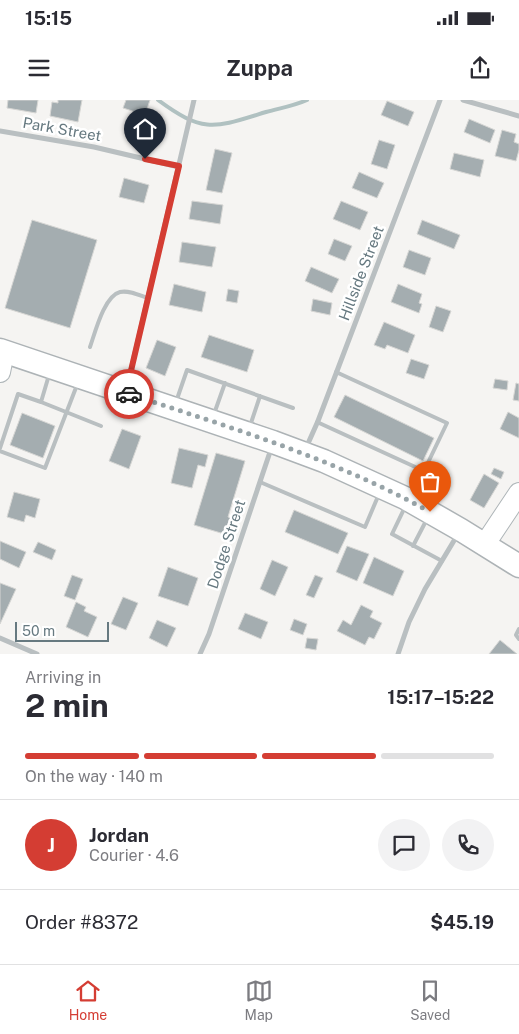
<!DOCTYPE html>
<meta charset="utf-8">
<style>
body{margin:0;font-family:"Public Sans",sans-serif;background:#f2f2f3;color:#2b2b33;height:100vh;display:flex;flex-direction:column;font-size:19px;white-space:nowrap}
*{box-sizing:border-box;margin:0}
p{font-size:16px;color:#7c7c81}
.icon{flex:none;width:28px;height:28px;fill:none;stroke:currentColor;stroke-width:2;stroke-linecap:round;stroke-linejoin:round}
.map{position:relative;height:554px;overflow:hidden}
.details{display:flex;flex-direction:column;background:#fff;flex:1}
.details>*{flex:none}
.scale{position:absolute;left:15px;bottom:12px;width:94px;box-sizing:border-box;padding-left:5px;border:2px solid #667980;border-top:0;font-size:14px;line-height:18px;white-space:nowrap;color:#667980;-webkit-text-stroke:4px #fff;paint-order:stroke}
.pin{position:absolute;display:grid;place-items:center;width:42px;height:42px;color:#fff;margin:-51px -21px;border-radius:50% 50% 50% 0;rotate:-45deg;box-shadow:0 0 5px #0007}
.pin .icon{rotate:45deg}
.courier{position:absolute;display:grid;place-items:center;width:50px;height:50px;margin:-25px;border:4px solid #d43d33;border-radius:50%;background:#fff;color:#222;box-shadow:0 1px 6px #0007}
.overview em{font-style:normal;font-weight:700}
.overview div{display:flex;flex-direction:column-reverse}
.overview{display:flex;align-items:center;justify-content:space-between;height:85px;padding:0 25px}
h1{font-size:32px;font-weight:700;line-height:38px}
.bar{display:grid;grid-template-columns:repeat(4,1fr);gap:8px 5px;align-content:center;height:60px;padding:0 25px}
.bar i{height:6px;border-radius:4px;background:#e1e1e2}
.bar .on{background:#d43d33}
.bar p{grid-column:span 4}
.line{display:flex;align-items:center;gap:12px;padding:0 25px;border-top:1px solid #e1e1e2}
.line div{flex:1}
.round{display:grid;place-items:center;flex:none;width:52px;height:52px;border-radius:26px;background:#f2f2f3}
.status{display:flex;justify-content:space-between;align-items:center;height:35px;padding:0 25px;background:#fff;direction:ltr}
.status svg{height:14px;fill:currentColor}
header{display:flex;justify-content:space-between;align-items:center;height:65px;padding:0 25px;background:#fff;font-size:22px;font-weight:700}
.tabs{display:flex;justify-content:space-around;align-items:center;height:70px;border-top:1px solid #e1e1e2;background:#fff;font-size:14px;color:#7c7c81}
.tabs a{display:grid;justify-items:center;gap:2px}
.tabs .on{color:#d43d33}
.map>svg:first-child{display:block}
</style>
<div class="status"><b>15:15</b><svg viewBox="0 0 49 12"><path d="M0 12V9h3v3zM5 12V6h3v6zM10 12V3h3v9zM15 12V0h3v12zM26 1h20v11H26zM47 4h2v5h-2z"/></svg></div>
<header><svg class="icon" aria-label="menu" viewBox="0 0 24 24"><path d="M4 6h16M4 12h16M4 18h16"/></svg>Zuppa<svg class="icon" aria-label="share" viewBox="0 0 24 24"><path d="M12 15V3M7 8l5-5 5 5M5 13v7h14v-7"/></svg></header>
<div class="map">
<svg width="519" height="554" viewBox="0 0 519 554">
<rect width="100%" height="100%" fill="#f5f4f2"/>
<g fill="none" stroke-linecap="round" stroke-linejoin="round">
<!-- stream -->
<path stroke="#b0c1c1" stroke-width="4" d="M158,0c46,34 56,28 108,12 14,-4 28,-6 41,-12"/>
</g>
<!-- building -->
<path fill="#a4adb0" stroke="#d6d6d4" d="M8,0h30l-2,13 -29,-5z
M58,0h24l-4,22 -28,-6 2,-14 6,1z
M126,0h24l-5,15 -22,-7z
M387,1l27,11 -6,14 -27,-11z
M469,19l26,11 -5,13 -26,-11z
M502,30l14,4 -2,8 5,2v6l-3,11 -21,-5z
M379,40l16,5 -8,24 -16,-5z
M215,49l17,4 -10,40 -16,-3z
M454,53l30,7 -4,17 -30,-8z
M359,72l25,11 -7,15 -25,-10z
M124,78l25,7 -5,18 -25,-6z
M192,101l31,4 -3,19 -31,-5z
M341,101l27,11 -8,18 -27,-11z
M32,120l65,20 -27,88 -65,-20z
M422,120l38,15 -6,14 -37,-15z
M334,139l18,7 -7,15 -17,-7z
M182,142l34,5 -4,20 -33,-5z
M409,150l22,8 -6,17 -22,-8z
M311,167l28,12 -7,14 -27,-12z
M174,184l32,8 -4,20 -33,-7z
M398,184l24,10 -3,9 3,1 -3,9 -28,-11z
M228,189l11,2 -2,12 -11,-2z
M313,199l19,4 -2,12 -19,-4z
M436,206l15,5 -8,21 -14,-5z
M384,222l31,13 -7,18 -21,-8 -2,4 -11,-4z
M209,235l45,15 -7,22 -46,-15z
M157,240l19,7 -11,29 -19,-8z
M411,259l18,6 -5,14 -18,-6z
M495,279l13,2 -1,9 -14,-2z
M516,283l3,1v17l-6,-1z
M345,295l89,43 -11,23 -89,-44z
M508,312l11,6v20l-19,-9z
M22,313l33,13 -12,32 -33,-13z
M122,329l19,7 -12,33 -20,-8z
M179,348l29,7 -3,12 -7,-2 -6,23 -21,-5z
M216,353l29,8 -17,56 8,2 -5,17 -37,-11z
M494,368l10,4 -3,7 -10,-5z
M484,374l15,9 -15,25 -14,-8z
M14,392l26,7 -5,19 -9,-3 -2,7 -17,-5z
M294,410l54,23 -10,21 -53,-22z
M0,441l26,11 -7,16 -19,-9z
M38,442l18,8 -4,10 -19,-8z
M347,446l22,8 -12,27 -21,-9z
M374,457l30,14 -11,25 -30,-13z
M272,460l16,7 -13,29 -15,-7z
M168,467l30,11 -10,28 -30,-10z
M72,475l11,4 -8,21 -11,-4z
M315,475l8,3 -9,20 -8,-3z
M0,483l16,6 -16,35z
M123,497l15,6 -12,27 -15,-6z
M76,502l10,5 -2,4 13,6 -9,20 -22,-10z
M361,505l12,6 -3,6 12,6 -8,16 -5,-2 -4,8 -28,-14 6,-11 8,5z
M245,513l23,9 -7,17 -23,-10z
M294,519l13,5 -4,11 -13,-5z
M157,520l19,8 -9,19 -18,-9z
M307,538l11,1 -2,11 -11,-2z
M500,540l17,14h-28z"/>
<g fill="none" stroke-linecap="round" stroke-linejoin="round">
<!-- secondary casing -->
<g stroke="#aeb5b8" stroke-width="22">
<path id="secondary" d="M0,272l4,-20
M485,444l34,-51"/>
</g>
<!-- primary casing -->
<g stroke="#adb3b6" stroke-width="25">
<path id="primary" d="M0,250l273,92 51,19 81,37 56,32 58,36"/>
</g>
<!-- lane -->
<path stroke="#b9bfc1" stroke-width="4" d="M90,247c5,-14 14,-51 30,-55 9,-2 19,3 28,6
M41,302l60,24
M176,302l11,-32 106,38
M214,314l11,-31
M317,322l107,49 23,-48 -111,-51
M250,326l10,-30
M0,348l18,-54 23,8 8,-27
M0,351l45,17 32,-83
M260,382l105,45 14,-33
M405,407l-13,27 50,27
M413,446l14,-27
M519,529l-3,6 3,4"/>
<!-- street -->
<path stroke="#b9bfc1" stroke-width="5" d="M463,0l56,16
M0,31l94,16 85,20
M127,287l67,-287
M306,348l12,-27 122,-321
M0,538l37,16
M200,554l9,-20 63,-188
M398,554l11,-32 16,-33 33,-55"/>
<!-- secondary -->
<use href="#secondary" stroke="#fff" stroke-width="20"/>
<!-- primary -->
<use href="#primary" stroke="#fff" stroke-width="22"/>
</g>
<g fill="none" stroke-linecap="round" stroke-linejoin="round">
<!-- done -->
<path stroke="#98a4a8" stroke-width="5" stroke-dasharray="0 9" d="M129,294c103,34 206,65 301,118"/>
<!-- route -->
<path stroke="#d43d33" stroke-width="6" d="M129,294l-3,-2 53,-226 -34,-7"/>
</g>
<g text-anchor="middle" dominant-baseline="central" stroke-width="5" stroke-linejoin="round" paint-order="stroke">
<!-- street labels -->
<g font-size="15" fill="#667980" stroke="#fff">
<text transform="translate(62 29) rotate(10)">Park Street</text>
<text transform="translate(361 173) rotate(-69)">Hillside Street</text>
<text transform="translate(226 444) rotate(-72)">Dodge Street</text>
</g>
</g>
</svg>
<div class="scale">50 m</div>
<div class="pin" style="left:430px;top:412px;background:#ea580c"><svg class="icon" aria-label="bag" viewBox="0 0 24 24"><path d="M5 8h14l-1 12H6zM9 8a3 3 0 0 1 6 0"/></svg></div>
<div class="pin" style="left:145px;top:59px;background:#1f2937"><svg class="icon" aria-label="home" viewBox="0 0 24 24"><path d="M3 11l9-7 9 7M6 9v11h12V9"/></svg></div>
<div class="courier" style="left:129px;top:294px"><svg class="icon" aria-label="car" viewBox="0 0 24 24"><path d="M5 17H2v-5l4-1 3-4h7l3 4 3 1v5h-3M9 17h6M6 11h13"/><circle cx="7" cy="17" r="2"/><circle cx="17" cy="17" r="2"/></svg></div>
</div>
<section class="details">
<div class="overview"><div><h1>2 min</h1><p>Arriving in</p></div><em>15:17–15:22</em></div>
<div class="bar"><i class="on"></i><i class="on"></i><i class="on"></i><i></i><p>On the way · 140 m</p></div>
<div class="line" style="height:90px"><b class="round" style="background:#d43d33;color:#fff">J</b><div><b>Jordan</b><p>Courier · 4.6</p></div><a class="round"><svg class="icon" aria-label="chat" viewBox="0 0 24 24"><path d="M4 5h16v11H9l-5 4z"/></svg></a><a class="round"><svg class="icon" aria-label="phone" viewBox="0 0 24 24"><path d="M5 4h4l2 5-3 2q2 4 5 5l2-3 5 2v4C11 20 4 13 5 4z"/></svg></a></div>
<div class="line" style="height:65px"><div>Order #8372</div><b>$45.19</b></div>
</section>
<nav class="tabs">
<a class="on"><svg class="icon" aria-label="home" viewBox="0 0 24 24"><path d="M3 11l9-7 9 7M6 9v11h12V9"/></svg>Home</a>
<a><svg class="icon" aria-label="map" viewBox="0 0 24 24"><path d="M3 6l6-2 6 2 6-2v14l-6 2-6-2-6 2zM9 4v14M15 6v14"/></svg>Map</a>
<a><svg class="icon" aria-label="saved" viewBox="0 0 24 24"><path d="M7 4h10v16l-5-4-5 4z"/></svg>Saved</a>
</nav>
